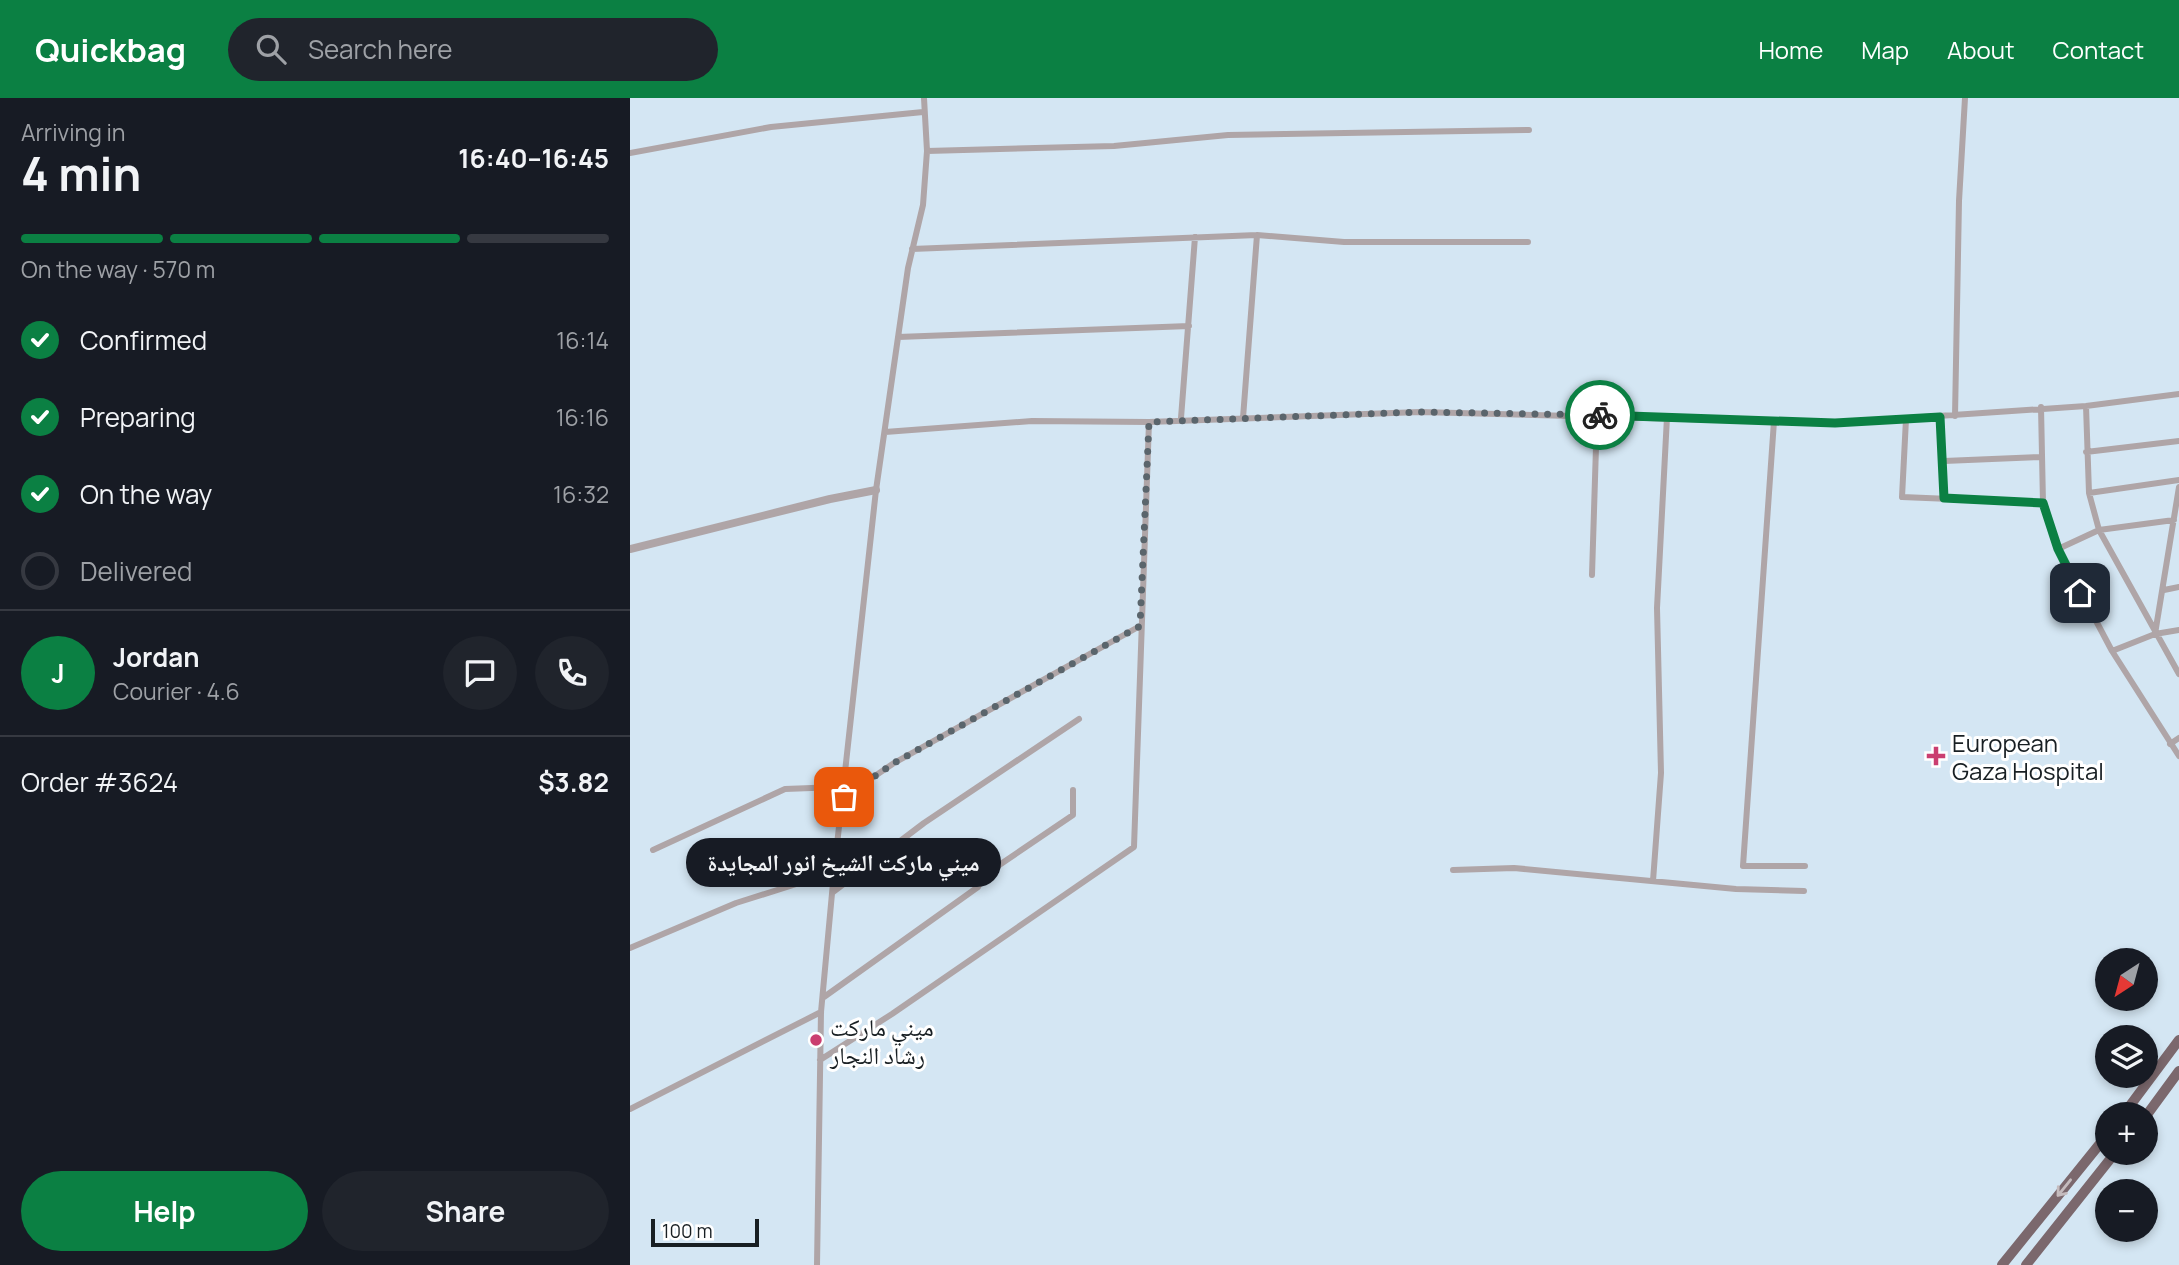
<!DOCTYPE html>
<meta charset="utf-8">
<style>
body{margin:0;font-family:Manrope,"Noto Naskh Arabic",sans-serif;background:#20242c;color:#f1f3f6;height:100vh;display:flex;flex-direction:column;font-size:26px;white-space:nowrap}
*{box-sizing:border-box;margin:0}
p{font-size:23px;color:#9ea1a6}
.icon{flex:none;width:38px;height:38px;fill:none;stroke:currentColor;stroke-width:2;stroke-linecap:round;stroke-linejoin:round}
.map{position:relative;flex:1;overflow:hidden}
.sheet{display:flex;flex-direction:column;background:#171b24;width:630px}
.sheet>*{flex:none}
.needle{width:46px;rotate:216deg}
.controls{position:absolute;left:1465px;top:850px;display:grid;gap:14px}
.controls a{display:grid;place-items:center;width:63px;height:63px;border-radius:50%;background:#171b24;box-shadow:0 4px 10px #0003;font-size:35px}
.scale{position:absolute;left:21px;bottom:18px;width:108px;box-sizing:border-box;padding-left:7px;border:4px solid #181f23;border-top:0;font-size:19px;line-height:24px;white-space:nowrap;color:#181f23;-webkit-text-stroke:5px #fff;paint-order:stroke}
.pin{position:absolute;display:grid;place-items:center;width:60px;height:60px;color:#fff;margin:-30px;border-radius:14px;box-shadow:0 4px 10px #0006}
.courier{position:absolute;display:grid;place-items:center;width:70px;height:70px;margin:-35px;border:5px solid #0b8043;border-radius:50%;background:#fff;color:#222;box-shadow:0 2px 9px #0007}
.bubble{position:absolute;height:49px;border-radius:24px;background:#171b24;box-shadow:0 4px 10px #0003;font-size:23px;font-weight:700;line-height:49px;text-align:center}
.head em{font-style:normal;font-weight:700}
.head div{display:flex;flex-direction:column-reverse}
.head{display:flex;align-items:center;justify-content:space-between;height:119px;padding:0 21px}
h1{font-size:46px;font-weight:700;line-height:52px}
.bar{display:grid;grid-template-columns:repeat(4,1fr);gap:10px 7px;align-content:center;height:84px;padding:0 21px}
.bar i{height:9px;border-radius:5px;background:#363941}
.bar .on{background:#0b8043}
.bar p{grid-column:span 4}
.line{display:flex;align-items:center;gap:18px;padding:0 21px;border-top:2px solid #363941}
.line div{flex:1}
.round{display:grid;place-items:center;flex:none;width:74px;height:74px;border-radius:37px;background:#20242c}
ol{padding:0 21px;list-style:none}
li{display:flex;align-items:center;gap:21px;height:77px}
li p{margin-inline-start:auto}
li .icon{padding:7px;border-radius:50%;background:#0b8043;color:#fff;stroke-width:4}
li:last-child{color:#9ea1a6}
li i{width:38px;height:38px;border:4px solid #363941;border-radius:50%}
.button{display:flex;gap:14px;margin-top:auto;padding:14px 21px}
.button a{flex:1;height:80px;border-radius:42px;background:#0b8043;color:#fff;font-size:28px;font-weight:700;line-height:80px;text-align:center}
.button a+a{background:#20242c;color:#f1f3f6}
header{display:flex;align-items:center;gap:42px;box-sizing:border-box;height:98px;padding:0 35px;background:#0b8043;color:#fff}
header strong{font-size:33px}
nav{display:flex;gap:38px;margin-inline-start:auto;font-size:24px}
.search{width:490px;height:63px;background:#20242c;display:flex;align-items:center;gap:18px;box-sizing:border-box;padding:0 24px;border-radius:38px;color:#9ea1a6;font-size:26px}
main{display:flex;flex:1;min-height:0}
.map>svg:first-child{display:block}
</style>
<header>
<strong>Quickbag</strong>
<div class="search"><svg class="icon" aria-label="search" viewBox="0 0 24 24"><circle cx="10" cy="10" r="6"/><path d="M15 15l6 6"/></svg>Search here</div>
<nav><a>Home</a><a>Map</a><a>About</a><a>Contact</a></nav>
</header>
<main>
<section class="sheet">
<div class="head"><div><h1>4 min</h1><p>Arriving in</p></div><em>16:40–16:45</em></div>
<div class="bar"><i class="on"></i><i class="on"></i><i class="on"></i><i></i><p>On the way · 570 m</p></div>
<ol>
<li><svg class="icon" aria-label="check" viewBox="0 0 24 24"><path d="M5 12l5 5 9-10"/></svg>Confirmed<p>16:14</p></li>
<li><svg class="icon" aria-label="check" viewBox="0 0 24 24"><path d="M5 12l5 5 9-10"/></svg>Preparing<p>16:16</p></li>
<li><svg class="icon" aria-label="check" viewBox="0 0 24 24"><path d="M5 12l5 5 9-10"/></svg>On the way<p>16:32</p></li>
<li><i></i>Delivered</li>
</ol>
<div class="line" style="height:126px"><b class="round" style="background:#0b8043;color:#fff">J</b><div><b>Jordan</b><p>Courier · 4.6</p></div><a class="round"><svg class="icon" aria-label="chat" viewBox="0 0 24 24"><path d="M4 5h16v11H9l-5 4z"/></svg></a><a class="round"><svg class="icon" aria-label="phone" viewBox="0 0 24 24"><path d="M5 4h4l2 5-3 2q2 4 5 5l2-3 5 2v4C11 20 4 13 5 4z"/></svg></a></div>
<div class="line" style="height:91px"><div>Order #3624</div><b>$3.82</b></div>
<div class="button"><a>Help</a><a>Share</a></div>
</section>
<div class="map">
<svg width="1549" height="1167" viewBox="0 0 1549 1167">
<rect width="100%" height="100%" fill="#d4e6f3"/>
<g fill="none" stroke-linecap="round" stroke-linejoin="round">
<!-- minor -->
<path stroke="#afa5a7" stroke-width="6" d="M297,53l187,-5 114,-11 301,-5
M0,55l141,-26 152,-15
M282,151l345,-14 87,7h184
M268,239l291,-11
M1456,308l3,87 10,37 80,144
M1411,309l2,96 15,46 54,102 67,105
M1325,318l4,-215 6,-103
M1310,319l4,81
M551,320l14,-181
M613,320l14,-183
M1276,321l-4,78 141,6
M1144,323l-31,445h62
M255,334l147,-11 117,1 271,-10 415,11 251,-17 93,-12
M1456,354l93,-11
M1314,363l97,-4
M1459,395l90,-13
M1428,451l41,-19 75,-10
M962,477l5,-160
M1534,492l15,-3
M1525,536l24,-4
M1482,553l43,-17 24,-147
M1540,646l9,-6
M23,752l132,-61 53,-2 6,10 50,-34 246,-137
M823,772l61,-2 222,21 68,2
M1023,783l8,-108 -4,-165 10,-191
M203,794l91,-69 155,-104
M0,850l106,-45 98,-31
M194,899l154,-110 5,-11 90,-61v-25
M190,962l72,-46 242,-167 15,-425
M0,1011l191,-97
M187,1167l4,-253 13,-140 42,-382 32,-222 15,-63 4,-54 -3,-53"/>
<!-- tertiary -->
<path stroke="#afa5a7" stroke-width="8" d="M0,451l200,-50 46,-9"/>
<!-- trunk -->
<path stroke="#7b686d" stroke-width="10" d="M1493,1017l56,-75
M1516,1018l33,-45
M1372,1167l105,-130
M1396,1167l89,-112"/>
</g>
<!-- one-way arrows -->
<defs><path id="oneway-shaft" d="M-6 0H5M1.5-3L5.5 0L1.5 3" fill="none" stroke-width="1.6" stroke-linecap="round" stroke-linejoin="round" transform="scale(1.75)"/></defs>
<use stroke="#c4bbbd" href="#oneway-shaft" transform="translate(1434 1090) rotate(129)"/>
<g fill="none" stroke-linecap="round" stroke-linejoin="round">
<!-- done -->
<path stroke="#5a656c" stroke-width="7" stroke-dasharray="0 12.6" d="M214,699l50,-34 246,-137 9,-204 271,-10 180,3"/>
<!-- route -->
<path stroke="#0b8043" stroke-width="9" d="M970,317l235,8 105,-6 4,81 99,5 15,46 22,44"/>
</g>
<!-- markers -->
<g fill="#ca3e70" stroke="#fff" stroke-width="2.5">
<path d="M1302.5 647.5h7v7h7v7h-7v7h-7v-7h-7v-7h7z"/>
<circle cx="186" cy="942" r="7"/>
</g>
<g text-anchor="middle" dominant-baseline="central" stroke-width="6" stroke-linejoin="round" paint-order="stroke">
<!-- poi labels -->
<g font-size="24" fill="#181f23" stroke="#fff" text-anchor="start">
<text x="1322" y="644">European<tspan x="1322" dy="28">Gaza Hospital</tspan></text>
<text x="200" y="928">ميني ماركت<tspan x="200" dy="28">رشاد النجار</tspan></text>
</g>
</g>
</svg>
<div class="controls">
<a><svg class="needle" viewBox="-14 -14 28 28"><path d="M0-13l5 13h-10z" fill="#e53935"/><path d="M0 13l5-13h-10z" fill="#9ea1a6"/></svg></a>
<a><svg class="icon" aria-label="layers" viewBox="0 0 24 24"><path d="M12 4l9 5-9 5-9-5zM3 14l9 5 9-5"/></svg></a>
<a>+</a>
<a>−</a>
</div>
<div class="scale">100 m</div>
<div class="pin" style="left:214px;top:699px;background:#ea580c"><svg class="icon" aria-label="bag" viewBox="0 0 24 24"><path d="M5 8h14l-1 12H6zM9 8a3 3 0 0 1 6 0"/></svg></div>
<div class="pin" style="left:1450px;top:495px;background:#1f2937"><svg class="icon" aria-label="home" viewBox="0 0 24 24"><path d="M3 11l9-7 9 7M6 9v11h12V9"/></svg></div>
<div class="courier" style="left:970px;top:317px"><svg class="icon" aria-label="bike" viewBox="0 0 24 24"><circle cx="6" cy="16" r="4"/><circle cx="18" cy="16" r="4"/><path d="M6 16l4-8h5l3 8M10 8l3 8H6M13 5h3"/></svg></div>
<div class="bubble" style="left:56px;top:740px;width:315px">ميني ماركت الشيخ انور المجايدة</div>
</div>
</main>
